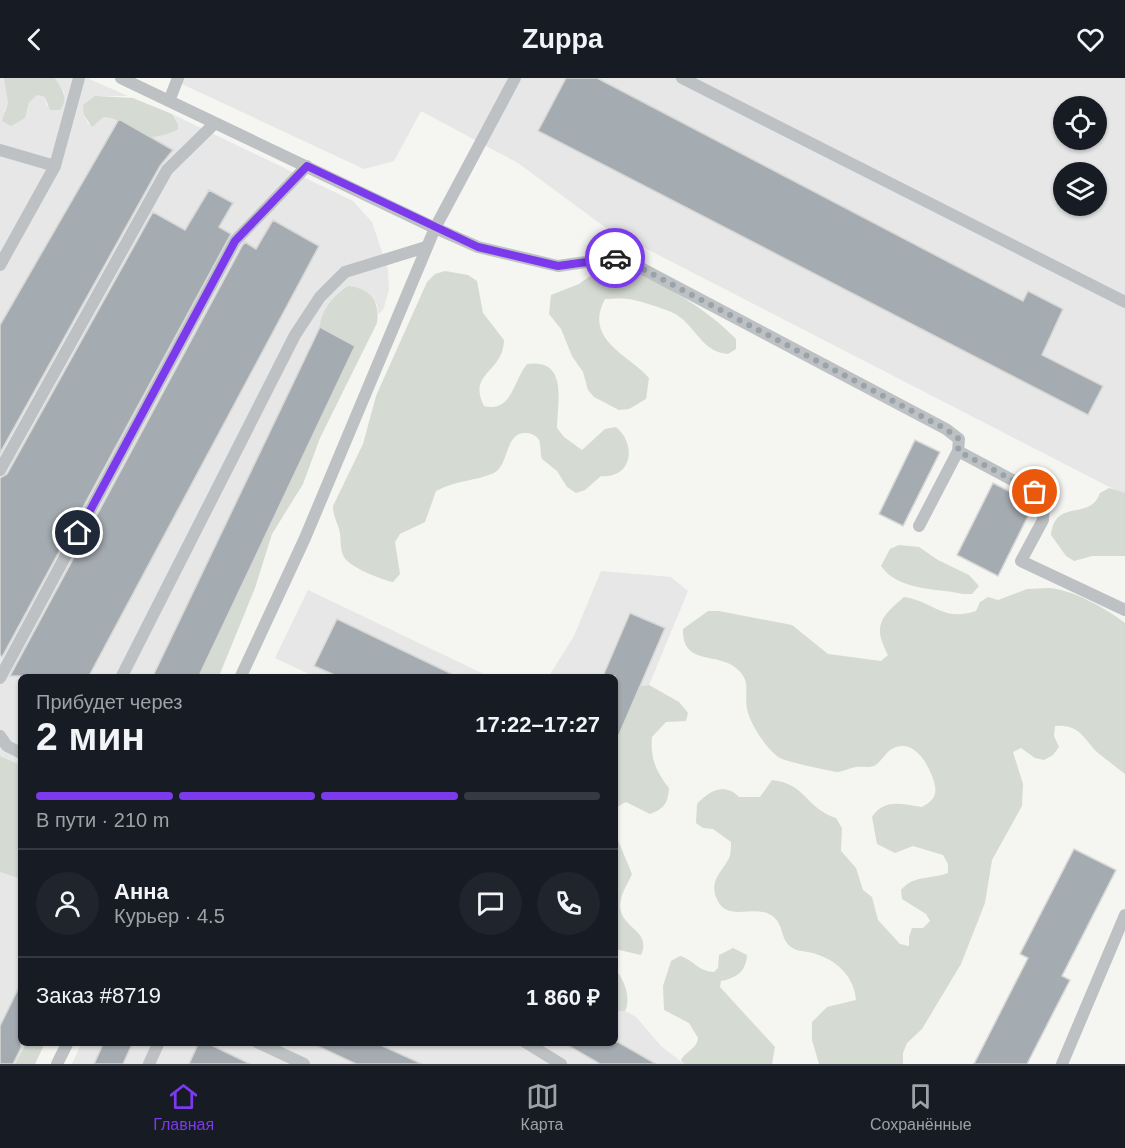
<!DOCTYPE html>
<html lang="ru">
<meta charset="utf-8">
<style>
body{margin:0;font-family:Arial,sans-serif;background:#20242c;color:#f1f3f6;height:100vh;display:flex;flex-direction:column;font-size:22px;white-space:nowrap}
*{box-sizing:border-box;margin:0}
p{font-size:20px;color:#9ea1a6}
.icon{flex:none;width:33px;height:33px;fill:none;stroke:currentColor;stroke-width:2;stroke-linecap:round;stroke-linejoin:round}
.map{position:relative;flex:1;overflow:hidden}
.drawer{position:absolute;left:18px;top:596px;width:600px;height:372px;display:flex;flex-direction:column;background:#171b24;border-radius:9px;box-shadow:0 2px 4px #0004}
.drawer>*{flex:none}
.controls{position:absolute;left:1053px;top:18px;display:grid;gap:12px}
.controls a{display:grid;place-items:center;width:54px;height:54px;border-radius:50%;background:#171b24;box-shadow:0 2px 4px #0004;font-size:30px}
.pin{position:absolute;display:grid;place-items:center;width:51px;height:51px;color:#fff;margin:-26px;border:3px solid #fff;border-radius:50%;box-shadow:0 2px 6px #0007}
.courier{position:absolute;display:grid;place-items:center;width:60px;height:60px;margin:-30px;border:4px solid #7c3aed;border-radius:50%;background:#fff;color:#222;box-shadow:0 2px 8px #0007}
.overview em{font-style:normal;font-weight:800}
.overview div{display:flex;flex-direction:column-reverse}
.overview{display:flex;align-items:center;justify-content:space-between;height:102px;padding:0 18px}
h1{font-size:39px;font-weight:800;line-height:45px}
.bar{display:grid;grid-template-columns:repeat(4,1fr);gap:9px 6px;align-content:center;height:72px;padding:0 18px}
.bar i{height:8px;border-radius:4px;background:#363941}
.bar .on{background:#7c3aed}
.bar p{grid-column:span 4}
.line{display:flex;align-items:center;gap:15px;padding:0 18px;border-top:2px solid #363941}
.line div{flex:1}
.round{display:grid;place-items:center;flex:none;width:63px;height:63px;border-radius:32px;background:#20242c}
header{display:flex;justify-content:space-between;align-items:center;height:78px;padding:0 18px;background:#171b24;font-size:27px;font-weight:800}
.tab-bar{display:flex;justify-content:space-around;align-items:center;height:84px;border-top:2px solid #363941;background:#171b24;font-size:16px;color:#9ea1a6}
.tab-bar a{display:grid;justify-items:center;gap:3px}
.tab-bar .on{color:#7c3aed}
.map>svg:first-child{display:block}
</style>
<header><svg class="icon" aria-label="back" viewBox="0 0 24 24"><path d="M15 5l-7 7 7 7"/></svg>Zuppa<svg class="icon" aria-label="heart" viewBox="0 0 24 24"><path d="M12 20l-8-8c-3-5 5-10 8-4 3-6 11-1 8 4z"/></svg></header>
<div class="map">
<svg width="1125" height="986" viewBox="0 0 1125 986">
<rect width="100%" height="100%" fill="#f5f5f2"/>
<!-- built -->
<path fill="#e6e7e6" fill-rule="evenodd" d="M0,0h4l3,11 1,14 -4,9h23l2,-9 8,-8 8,2 2,9 18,-12 -10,-16h32l41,18h-27l-17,19 4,9h8l8,-7h10l26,19h20l14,-4 4,-8 -6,-10 181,87 19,21 16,48 1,20 -6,20 -5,4 -1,-10 -37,-13 -14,17 -6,20 35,18 -156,330h-178v89l-21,-9z
M169,0h956v417l-519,-267 -88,-65 -97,-52 -27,50 -30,8zM1064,28h32v34h-32zM1064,94h32v34h-32z
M601,493l70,6 17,14 -39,94 -15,2 -19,-11h-66l25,-40z
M308,512l180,86h-175l-38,-18z
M0,794l21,7v163l5,1 -11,21h-15z
M615,933h10l11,6 25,29 23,18h-612l10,-22h533z"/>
<!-- green -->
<path fill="#d5dad2" d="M4,0h51c7,11 14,20 5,32h-10l-5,-13 -8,-2 -8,8 -4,15 -14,8 -9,-5 6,-18z
M95,18l38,2 39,16 6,10v5c-8,6 -28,10 -37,7 -16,-5 -17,-18 -37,-19l-12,10 -8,-12 -1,-10z
M626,187c39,21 79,42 110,74v10l-8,5c-26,-2 -32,-27 -51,-39 -5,-4 -42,-16 -49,-16 -8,-1 -15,0 -23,0 -22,41 24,56 44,79l-3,21 -17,10 -10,1 -25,-13 -6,-7 -5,-18 -11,-16 -11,-27 -12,-15 2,-19 28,-11 25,-18z
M445,193l23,4 9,6 6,32 21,27c-1,34 -37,32 -20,66 28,7 29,-25 43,-42 42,-6 30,39 30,64l7,9 18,13 23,-21 11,-2c21,17 16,52 -15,49l-16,14 -9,3 -9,-6 -10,-16 -15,-12c-2,-6 -1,-14 -3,-19 -2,-4 -8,-7 -12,-7 -23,-2 -17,32 -33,40 -17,8 -39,7 -58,18l-11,31 -25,12 -5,8 5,32 -7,8c-11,-2 -44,-15 -49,-25 -4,-7 -3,-16 -4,-24 -2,-10 -7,-16 -7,-27l30,-62 13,-48 51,-114 8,-8z
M348,208c22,2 32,15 29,37l-57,115 -17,46 -31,50 -17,54 -36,88h-20l156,-330 -35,-19c1,-17 14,-32 28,-41z
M1109,410l16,5v63h-33l-18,5 -8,-5 -15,-21c4,-38 39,-13 49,-42z
M899,467l20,2 19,13 31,15 10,11 -7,8h-9c-27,-6 -65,-3 -82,-28l9,-17z
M1049,510c25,2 56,20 76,35v151c-9,-7 -18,-14 -27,-21 -15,-14 -17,-29 -43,-27l-1,10 5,11 -6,8 -9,5 -9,-2 -14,-10 -8,4 10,32 -1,22 -30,54 -7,43 -24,61 -39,65 -15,14 -4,10v11h-84l-7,-24v-18l15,-15 29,-7c-2,-26 -23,-43 -48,-48 -6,-1 -12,-1 -17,-5 -12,-9 -6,-25 -22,-33 -17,-9 -44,9 -53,-17 -6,-17 5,-24 12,-37 3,-4 3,-13 3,-18l-18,-13 -10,-1 -7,-5 1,-19c13,-14 28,-21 42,-7h21l12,-17c35,4 33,28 64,38l6,10 -1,23 15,17 7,22 9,7 6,23 22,24 9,2v-9l3,-9h11l7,-7 -4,-7 -24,-15 -1,-9c14,-16 29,-10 47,-17v-9l-5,-9 -30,-9 -18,7 -18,-9 -5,-27c12,-19 31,-13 50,-10 9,-5 15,-10 13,-21 -4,-19 -21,-51 -45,-36 -6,5 -10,13 -16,16 -6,2 -12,0 -18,1 -6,1 -12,4 -18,5 -5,0 -54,-11 -58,-14 -13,-8 -30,-34 -33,-49 -3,-17 5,-28 -11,-41 -19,-16 -54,-2 -53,-39l25,-18h11l73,14 36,29 53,7 7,-6c-16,-30 -7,-38 16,-58 31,5 38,25 72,14l4,-9 8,-5 10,3 29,-11z
M649,607l30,17 9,11 -2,8 -20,1 -14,15c-2,21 4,35 17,51 -1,15 -5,21 -19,26l-24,-12 -11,6v-82l19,-39z
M0,678l21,9v114l-21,-7z
M615,755l17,41c-4,10 -12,20 -12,32 1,23 32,24 21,49l-26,-6z
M733,870l14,7c-1,17 -11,23 -26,26l-1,6 55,60 -3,17h-88l-3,-4c5,-9 16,-11 17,-22l-9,-15 -25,-13 -1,-24 8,-25 9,-5c14,4 17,15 34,16l4,-4 1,-13z
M615,892c10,9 16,29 10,41h-10z
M26,965h19l-10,21h-20z"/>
<!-- building -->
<path fill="#a5acb1" stroke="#d7d7d5" stroke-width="1.5" d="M566,0h31l426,223 5,-10 35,18 -21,46 61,31 -15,29 -550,-284z
M119,41l54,31 -13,16 -160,287v-128z
M209,112l24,13 -14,24 12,7 -229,423 -2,-2v-177l7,-4 146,-262 32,18z
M273,142l46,26 -230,430h-79l232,-430 3,-4 11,7z
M320,249l35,19 -156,330h-46z
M915,362l25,12 -37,74 -24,-12z
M993,405l41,21 -36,72 -41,-21z
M630,535l35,15 -50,116v-68h-12z
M337,541l119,57h-119l-23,-10z
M1074,771l42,21 -54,106 8,4 -43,84h-53l54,-106 -8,-4z
M21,905v65l-8,16h-13v-38z
M104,964h29l-10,22h-29z
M199,964h6l45,22h-61z
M309,964h65l48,22h-66z
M562,964h56l38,22h-56z"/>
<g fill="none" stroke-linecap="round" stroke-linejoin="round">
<!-- service -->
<path stroke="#bdc1c4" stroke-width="12" d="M121,0l314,150 80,-150
M682,0l443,224
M169,23l9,-23
M0,72l55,16
M0,187l55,-99 24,-88
M958,373l77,41 9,12 -1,16 -22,41 104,49
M0,392l167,-300 48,-47
M122,598l173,-341 25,-38 25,-25 81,-25
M241,598l64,-138 130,-310 43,19 80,19 62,-9 326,172 13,10 -1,12 -39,75
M0,600l235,-437 72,-75
M0,658l7,10 14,7
M257,964l47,22
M525,964l36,22
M57,986l11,-22
M149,986l10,-22
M1062,986l63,-149"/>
</g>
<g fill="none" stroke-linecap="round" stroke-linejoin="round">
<!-- done -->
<path stroke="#99a3a8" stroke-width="6" stroke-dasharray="0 10.8" d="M615,180l5,-1 326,172 13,10 -1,12 77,41"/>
<!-- route -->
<path stroke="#7c3aed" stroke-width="8" d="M78,455l157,-292 72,-75 171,81 80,19 57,-8"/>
</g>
</svg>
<div class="controls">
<a><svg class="icon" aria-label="locate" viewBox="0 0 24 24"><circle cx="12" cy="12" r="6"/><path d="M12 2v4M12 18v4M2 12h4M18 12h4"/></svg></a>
<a><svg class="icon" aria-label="layers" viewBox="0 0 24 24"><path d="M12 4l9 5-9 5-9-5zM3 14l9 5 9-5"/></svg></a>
</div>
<div class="pin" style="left:1035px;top:414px;background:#ea580c"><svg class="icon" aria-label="bag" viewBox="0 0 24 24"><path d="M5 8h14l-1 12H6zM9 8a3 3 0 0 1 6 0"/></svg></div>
<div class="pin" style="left:78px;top:455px;background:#1f2937"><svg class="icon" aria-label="home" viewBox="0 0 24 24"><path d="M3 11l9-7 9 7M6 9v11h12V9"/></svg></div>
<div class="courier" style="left:615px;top:180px"><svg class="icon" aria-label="car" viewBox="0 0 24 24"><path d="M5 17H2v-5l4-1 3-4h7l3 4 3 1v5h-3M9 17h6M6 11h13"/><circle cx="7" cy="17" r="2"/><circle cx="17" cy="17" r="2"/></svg></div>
<section class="drawer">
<div class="overview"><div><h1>2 мин</h1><p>Прибудет через</p></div><em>17:22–17:27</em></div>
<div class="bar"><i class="on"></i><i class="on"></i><i class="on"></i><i></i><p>В пути · 210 m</p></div>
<div class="line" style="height:108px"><a class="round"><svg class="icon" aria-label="person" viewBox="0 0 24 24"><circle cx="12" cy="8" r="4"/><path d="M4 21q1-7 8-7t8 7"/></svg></a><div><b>Анна</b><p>Курьер · 4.5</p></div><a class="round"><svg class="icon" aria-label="chat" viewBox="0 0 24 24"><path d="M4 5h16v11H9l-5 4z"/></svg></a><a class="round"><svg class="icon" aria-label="phone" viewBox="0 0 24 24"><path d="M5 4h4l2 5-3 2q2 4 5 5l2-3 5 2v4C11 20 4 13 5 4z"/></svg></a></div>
<div class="line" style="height:78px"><div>Заказ #8719</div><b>1 860 ₽</b></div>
</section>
</div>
<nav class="tab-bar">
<a class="on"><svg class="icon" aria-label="home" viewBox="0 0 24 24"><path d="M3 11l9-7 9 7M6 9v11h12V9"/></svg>Главная</a>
<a><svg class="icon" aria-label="map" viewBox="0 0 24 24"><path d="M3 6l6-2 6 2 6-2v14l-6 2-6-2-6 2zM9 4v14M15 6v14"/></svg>Карта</a>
<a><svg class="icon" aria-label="saved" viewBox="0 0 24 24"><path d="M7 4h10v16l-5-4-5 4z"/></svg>Сохранённые</a>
</nav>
